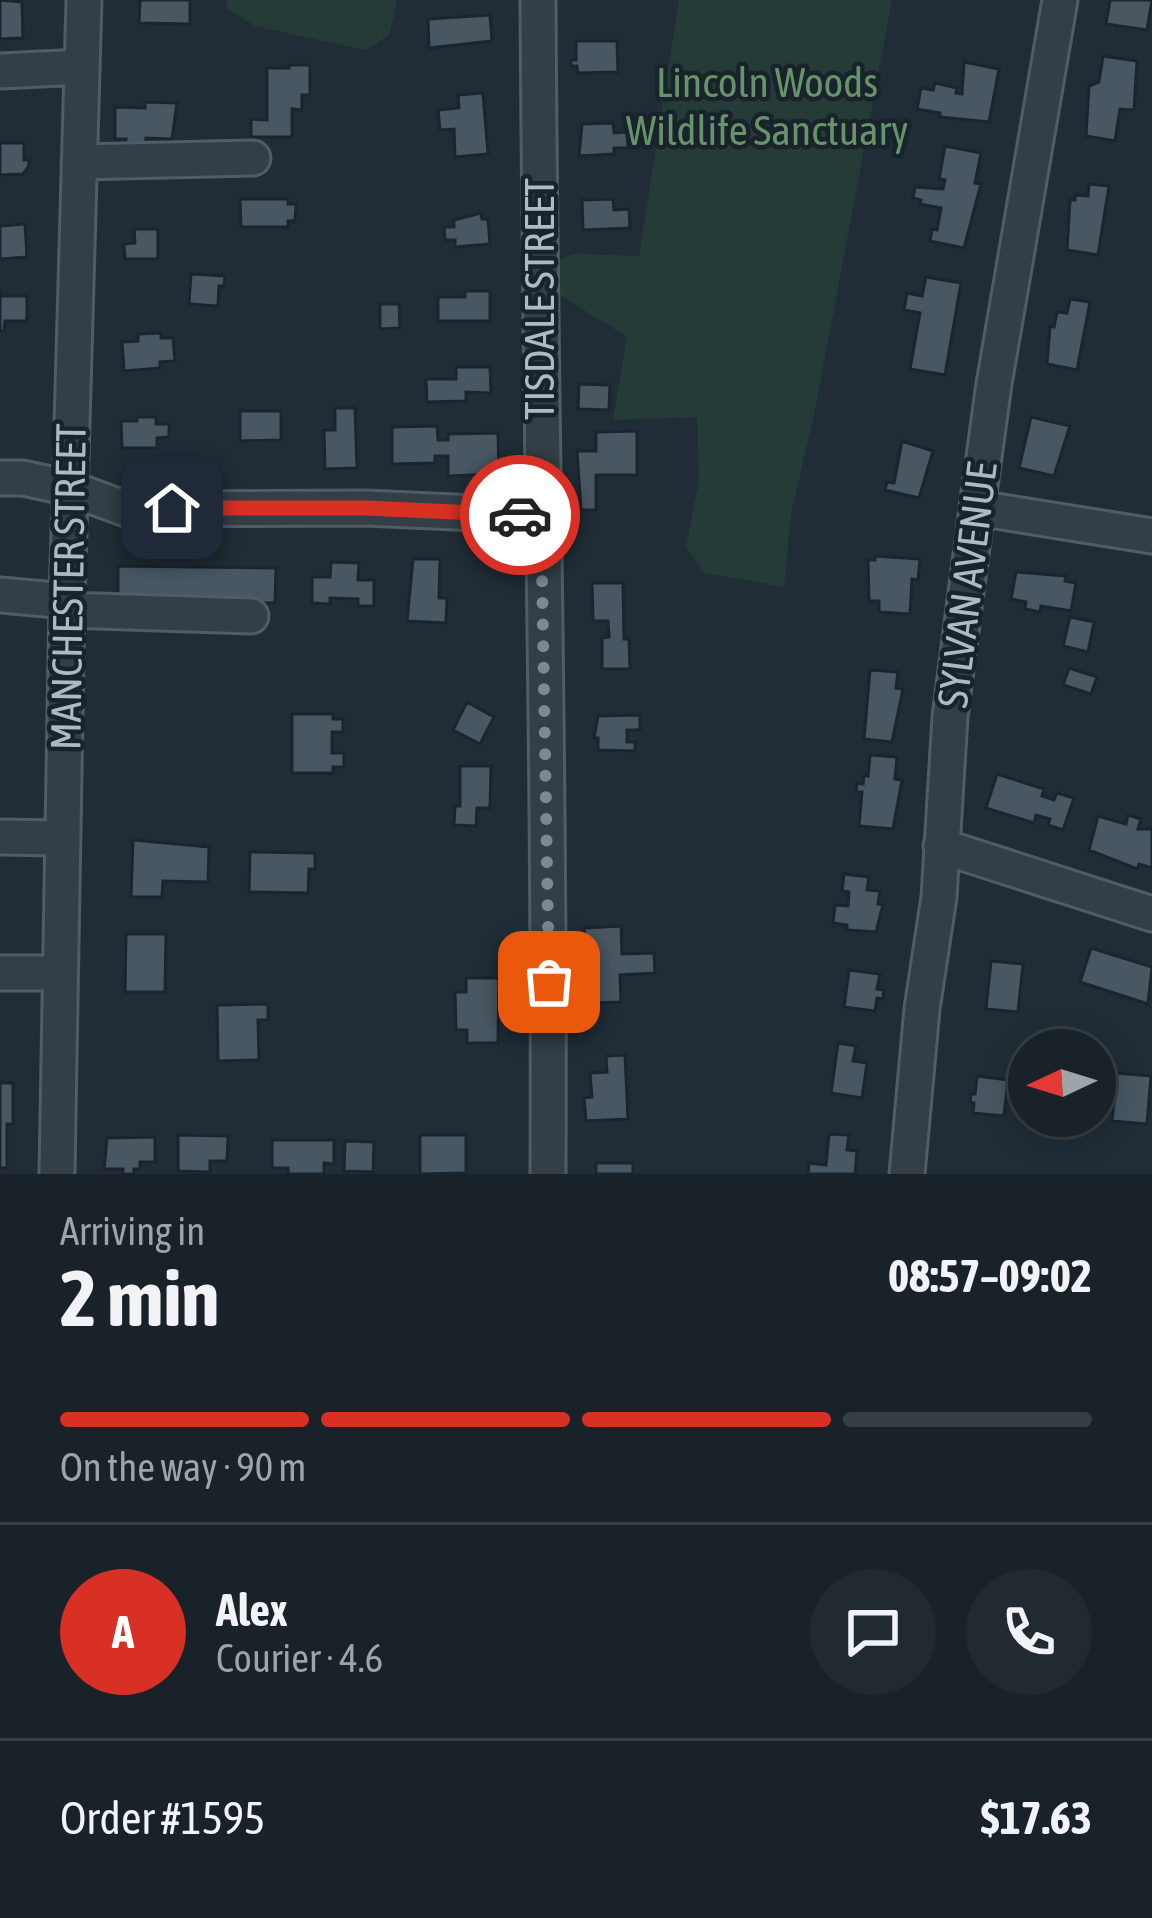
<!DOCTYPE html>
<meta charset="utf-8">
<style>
body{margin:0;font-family:"Asap Condensed",sans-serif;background:#212a30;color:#f1f3f6;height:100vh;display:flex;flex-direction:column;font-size:45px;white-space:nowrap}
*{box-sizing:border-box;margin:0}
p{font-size:39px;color:#9fa4a8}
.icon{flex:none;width:66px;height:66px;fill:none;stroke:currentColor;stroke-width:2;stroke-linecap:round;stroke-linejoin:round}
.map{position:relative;height:1174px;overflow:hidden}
.side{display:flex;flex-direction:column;background:#182228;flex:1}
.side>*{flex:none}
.needle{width:78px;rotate:266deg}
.controls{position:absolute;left:1008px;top:1029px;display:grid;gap:24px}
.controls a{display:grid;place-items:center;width:108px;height:108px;border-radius:50%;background:#182228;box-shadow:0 6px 30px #0003,0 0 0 3px #363f45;font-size:60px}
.pin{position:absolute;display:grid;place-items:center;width:102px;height:102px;color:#fff;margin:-51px;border-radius:24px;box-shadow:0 6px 18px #0006}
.courier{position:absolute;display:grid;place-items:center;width:120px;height:120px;margin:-60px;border:9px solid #d93025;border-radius:50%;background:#fff;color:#222;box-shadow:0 3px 15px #0007}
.headline em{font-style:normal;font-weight:700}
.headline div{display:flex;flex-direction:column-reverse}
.headline{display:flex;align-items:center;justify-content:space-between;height:204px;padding:0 60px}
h1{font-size:78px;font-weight:700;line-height:90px}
.bar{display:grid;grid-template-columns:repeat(4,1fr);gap:18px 12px;align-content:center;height:144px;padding:0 60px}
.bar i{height:15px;border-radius:9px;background:#363f45}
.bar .selected{background:#d93025}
.bar p{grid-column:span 4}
.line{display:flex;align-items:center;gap:30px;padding:0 60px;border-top:3px solid #363f45}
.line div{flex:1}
.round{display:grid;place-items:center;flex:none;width:126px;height:126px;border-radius:63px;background:#212a30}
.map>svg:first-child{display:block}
</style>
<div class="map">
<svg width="1152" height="1174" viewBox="0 0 1152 1174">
<rect width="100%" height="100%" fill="#202d36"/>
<!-- green -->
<path fill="#253b38" d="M228,0h169l-8,36 -25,14 -109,-24 -29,-18z
M679,0h213l-77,410 -24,104 -7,73 -79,-14 -19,-26 13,-66 -2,-64 -84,3 14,-83 -69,-43 -3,-33 18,-7 66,2z"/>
<!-- building -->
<path fill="#485762" stroke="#1b252d" stroke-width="3" d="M0,0l22,2 1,36 -23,1z
M140,0h50v24l-51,-1z
M1110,0h42l-5,30 -41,-6z
M490,15l2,26 -63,7 -1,-29z
M576,41h41l1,31 -40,1 -1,-7h-6v-6h5z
M1103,56l34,5 -3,49 -14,-1 -5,32 -29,-5 3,-50 10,-4z
M964,62l35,7 -10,53 -49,-5v-4l-23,-4 4,-21 12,2 2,-7 22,5 -1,5 6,1z
M289,65h21v30h-8v15l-10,-1v28h-41v-18l16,1v-52h22z
M483,93l5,61 -33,3 -1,-28 -14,1 -2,-20 21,-2 -1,-13z
M145,102l32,1 -5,36 -26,-1 -1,14h-20l1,-13h-11v-32l30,1z
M613,123l1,10 13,-1 1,16h-14v6l-35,2 3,-32z
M0,143h24v17h5v6l-6,8 -23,1z
M945,146l36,7 -6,30 6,1 -17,64 -34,-7 2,-12 5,1 4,-22 -21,-4 1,-4 -8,-2 2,-11 28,2 2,-9 -6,-1z
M1089,184l20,2 -11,69 -31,-5 3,-50h5v-5l13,1z
M240,199h48v5h8l-1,17h-7v6h-47z
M613,199l1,11 15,-1 1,19 -47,2 -1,-30z
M481,213l1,6h6l2,25 -35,3v-7h-10l-1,-13h10v-7z
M25,224l2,33 -27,2v-33z
M134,229h24v30h-33l-1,-15 11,-1z
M191,274l34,2 -1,10h-5l-1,20 -29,-2z
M926,277l35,6 -16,92 -35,-6 10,-56 -16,-3 3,-17 15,3z
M0,289l2,7h25v25h-22l-1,10h-4z
M465,291h25v30h-52v-24h27z
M1070,299l20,3 -13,68 -30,-6 3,-38 4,1 3,-15 10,1z
M380,304h19l1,24 -20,1z
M161,333v5h12l2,23 -15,1v6l-36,3 -2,-29 16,-1v-7z
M456,367h34l1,26 -25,-1v9l-39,1 -1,-23h30z
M579,384l31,1 -1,25 -31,-1z
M335,408h20l2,60 -32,1 -1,-39h11z
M240,411h41v29l-41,1z
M137,417h19v7h13v13l-12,1v10h-35l-1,-27h16z
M1031,417l39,9 -16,50 -35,-8z
M437,426l1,14h10v-6l50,-1 1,41 -51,2v-20h-13v7l-43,1v-37z
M637,431v44h-41v35h-15l-4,-59h19v-19z
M902,441l31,10 -14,47 -34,-8 2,-8 7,1z
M875,556l45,3 -2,21 -6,-1 -2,35 -31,-2v-11h-10l-1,-41h7z
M413,559h27l-1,39h8l-1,25 -39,-2z
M331,562l28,1 -1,17h16v26h-16v-7l-28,-1v6l-18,-1v-26h18z
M118,566l158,2 -1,35 -157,-2z
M1016,572l50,4 -1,5 11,2 -5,28 -30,-5 -1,6 -15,-3 1,-7 -15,-3z
M592,583h31l1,56h5l1,30h-28v-31l7,-1 -1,-16h-15z
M1070,617l24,5 -6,30 -25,-6z
M1069,668l28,9 -6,17 -28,-9z
M870,670l28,2 -2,16 7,1 -11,53 -28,-3z
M467,702l27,15 -14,27 -27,-14z
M292,714h41v5h10v13h-11v21h12v14h-11v6h-41z
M640,715v15h-13v12h8v9l-37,-1v-12h-4l4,-22z
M870,755l27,2 -2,22 7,1 -9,49 -34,-3 3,-34h-6l1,-9 6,1 1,-9 4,1z
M460,766h31l-1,42h-13l-1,18 -22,-1 1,-19h5z
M997,774l47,15 -2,7 12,4 3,-7 17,5 -11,32 -15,-5 2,-6 -14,-4 -2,8 -48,-15z
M1128,815l13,4 -3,10h14v39l-13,-4 -2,5 -48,-19 9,-34 28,8z
M133,840l76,7 -1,35 -45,-1 -1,16h-31z
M250,852l65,1v16h-6l-1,24 -59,-1z
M844,874l25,3 -2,13 13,1 -2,13 5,1 -7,27 -29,-2v-5l-14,-2 2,-18 13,1 1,-14 -7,-1z
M621,926l1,28 32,-1 1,20 -35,2 1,27 -29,1 -8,-75z
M126,934h40l-1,58h-40z
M1091,948l61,19 -4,37 -68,-22z
M991,961l32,3 -5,48 -32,-3z
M849,970l31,4 -3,15 7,1 -1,9 -6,-1 -2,13 -31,-4z
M466,978h33l-1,65h-31v-13h-11l-1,-38h11z
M268,1004v16h-10l1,40 -41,1 -1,-56z
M838,1043l18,3 -3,15 14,2 -5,35 -31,-5z
M625,1055l3,64 -42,2 -2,-23 8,-1 -2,-24 17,-1 -1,-16z
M1117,1073l34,3 -4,48 -35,-3z
M977,1076l31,4 -4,36 -31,-3 1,-10 -4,-1 1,-8h4z
M0,1083h13v41h-6v44h-7z
M829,1134l20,1 -2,15 10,1 -2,23h-47l1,-11 17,2z
M178,1135l50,1 -1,25h-17v11l-32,-1z
M420,1135h46v38l-46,1z
M155,1137v25h-15v7h-6v5h-11v-5h-19l3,-31z
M272,1140h62v24l-10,-1v11h-36v-6h-16z
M345,1141l29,1 -1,30 -29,-1z
M596,1163h37v11h-37z"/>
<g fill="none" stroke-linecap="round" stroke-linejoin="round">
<!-- minor casing -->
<g stroke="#515c64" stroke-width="39">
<path id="minor" d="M538,0c2,391 12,783 10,1174
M0,71l82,-4
M79,162l174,-4
M0,478h23l46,10 57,21 240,-1 175,8
M977,508l175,28
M0,595l67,6
M66,610l185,6
M0,837l62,1
M941,846l211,68
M0,973h60
M57,1174l10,-573 17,-601
M907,1174l15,-165 17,-112 11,-180 27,-209 17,-124 66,-384"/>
</g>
<!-- minor -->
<use href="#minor" stroke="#333e47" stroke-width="33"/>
</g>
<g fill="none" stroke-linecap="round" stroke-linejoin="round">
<!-- done -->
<path stroke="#7c8892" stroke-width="12" stroke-dasharray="0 21.6" d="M520,515l21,1 8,466"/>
<!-- route -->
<path stroke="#d93025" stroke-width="15" d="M172,508h194l154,7"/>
</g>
<g text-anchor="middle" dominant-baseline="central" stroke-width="9" stroke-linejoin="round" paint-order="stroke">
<!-- park labels -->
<g font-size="42" fill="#669369" stroke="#19232b">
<text x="767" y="82">Lincoln Woods<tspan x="767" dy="48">Wildlife Sanctuary</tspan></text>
</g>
<!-- street labels -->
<g font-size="42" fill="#adb9c3" stroke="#19232b">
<text transform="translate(539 299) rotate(-90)">TISDALE STREET</text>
<text transform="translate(967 585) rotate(-83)">SYLVAN AVENUE</text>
<text transform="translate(68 587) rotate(-89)">MANCHESTER STREET</text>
</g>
</g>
</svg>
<div class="controls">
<a><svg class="needle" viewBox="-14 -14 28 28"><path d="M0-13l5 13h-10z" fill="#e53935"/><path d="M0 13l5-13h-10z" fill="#9fa4a8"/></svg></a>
</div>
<div class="pin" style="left:549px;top:982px;background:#ea580c"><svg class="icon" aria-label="bag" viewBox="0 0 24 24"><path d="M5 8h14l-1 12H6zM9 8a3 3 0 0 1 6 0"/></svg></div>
<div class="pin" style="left:172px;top:508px;background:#1f2937"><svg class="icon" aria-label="home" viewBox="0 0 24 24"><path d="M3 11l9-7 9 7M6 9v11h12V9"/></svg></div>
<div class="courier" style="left:520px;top:515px"><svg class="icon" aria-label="car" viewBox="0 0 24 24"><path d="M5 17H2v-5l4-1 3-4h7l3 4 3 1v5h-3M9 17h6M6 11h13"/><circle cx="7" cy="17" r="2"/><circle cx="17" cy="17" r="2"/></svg></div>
</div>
<section class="side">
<div class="headline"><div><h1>2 min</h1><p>Arriving in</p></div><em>08:57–09:02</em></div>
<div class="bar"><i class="selected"></i><i class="selected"></i><i class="selected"></i><i></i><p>On the way · 90 m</p></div>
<div class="line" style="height:216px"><b class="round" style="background:#d93025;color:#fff">A</b><div><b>Alex</b><p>Courier · 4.6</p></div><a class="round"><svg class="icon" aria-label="chat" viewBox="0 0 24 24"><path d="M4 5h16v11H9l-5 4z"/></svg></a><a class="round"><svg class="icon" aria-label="phone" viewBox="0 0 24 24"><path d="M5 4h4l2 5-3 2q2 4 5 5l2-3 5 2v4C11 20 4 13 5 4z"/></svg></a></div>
<div class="line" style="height:156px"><div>Order #1595</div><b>$17.63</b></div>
</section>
